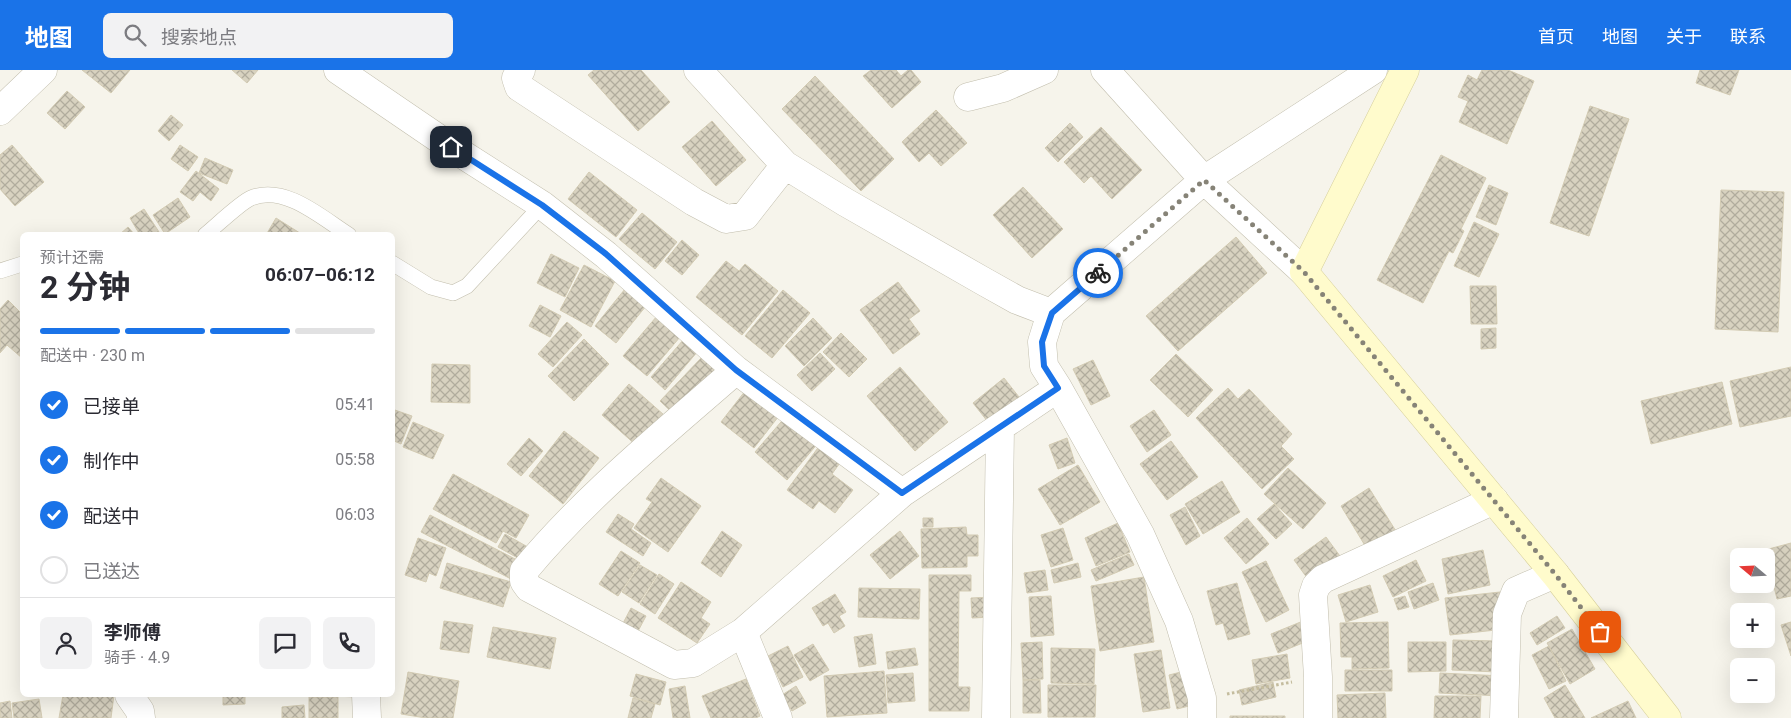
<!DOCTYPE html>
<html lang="zh">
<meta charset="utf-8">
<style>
body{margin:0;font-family:Roboto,"Noto Sans SC",sans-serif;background:#f2f2f3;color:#2b2b33;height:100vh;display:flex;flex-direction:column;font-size:19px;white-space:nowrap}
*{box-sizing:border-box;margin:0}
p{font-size:16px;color:#7c7c81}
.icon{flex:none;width:28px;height:28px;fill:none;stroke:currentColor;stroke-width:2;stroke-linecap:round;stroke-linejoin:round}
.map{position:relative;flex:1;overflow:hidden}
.panel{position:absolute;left:20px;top:162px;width:375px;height:465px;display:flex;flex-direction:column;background:#fff;border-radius:8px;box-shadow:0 5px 20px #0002}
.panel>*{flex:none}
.needle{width:32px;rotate:289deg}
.tools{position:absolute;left:1730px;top:478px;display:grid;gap:10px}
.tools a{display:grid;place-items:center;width:45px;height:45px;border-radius:8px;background:#fff;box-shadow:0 5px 20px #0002;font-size:25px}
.pin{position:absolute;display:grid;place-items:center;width:42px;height:42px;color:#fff;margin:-21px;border-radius:10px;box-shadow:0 2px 8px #0006}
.courier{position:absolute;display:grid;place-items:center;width:50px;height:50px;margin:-25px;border:4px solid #1a73e8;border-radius:50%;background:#fff;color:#222;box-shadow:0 1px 6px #0007}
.headline em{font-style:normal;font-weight:700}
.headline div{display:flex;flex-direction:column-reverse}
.headline{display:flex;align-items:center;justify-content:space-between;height:85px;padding:0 20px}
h1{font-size:32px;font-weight:700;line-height:38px}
.bar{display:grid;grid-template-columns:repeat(4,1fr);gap:8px 5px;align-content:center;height:60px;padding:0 20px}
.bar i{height:6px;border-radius:4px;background:#e1e1e2}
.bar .active{background:#1a73e8}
.bar p{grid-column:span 4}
.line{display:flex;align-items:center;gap:12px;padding:0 20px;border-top:1px solid #e1e1e2}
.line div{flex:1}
.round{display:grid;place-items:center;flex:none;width:52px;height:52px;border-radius:8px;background:#f2f2f3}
ol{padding:0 20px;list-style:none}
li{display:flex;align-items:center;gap:15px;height:55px}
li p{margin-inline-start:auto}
li .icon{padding:5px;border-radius:50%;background:#1a73e8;color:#fff;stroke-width:4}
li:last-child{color:#7c7c81}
li i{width:28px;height:28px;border:2px solid #e1e1e2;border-radius:50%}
header{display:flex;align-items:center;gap:30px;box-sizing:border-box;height:70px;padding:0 25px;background:#1a73e8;color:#fff}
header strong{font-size:24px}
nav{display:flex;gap:28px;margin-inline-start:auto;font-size:18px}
.search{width:350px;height:45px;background:#f2f2f3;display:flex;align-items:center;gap:12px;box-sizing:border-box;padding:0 18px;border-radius:8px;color:#7c7c81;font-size:19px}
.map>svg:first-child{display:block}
</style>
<header>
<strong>地图</strong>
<div class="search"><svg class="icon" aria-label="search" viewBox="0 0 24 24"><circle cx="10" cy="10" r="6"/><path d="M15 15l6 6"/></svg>搜索地点</div>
<nav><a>首页</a><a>地图</a><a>关于</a><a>联系</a></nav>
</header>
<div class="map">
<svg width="1791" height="648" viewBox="0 0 1791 648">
<defs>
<pattern id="building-cross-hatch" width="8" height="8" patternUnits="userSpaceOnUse" patternTransform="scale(1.25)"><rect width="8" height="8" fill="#d8d2c0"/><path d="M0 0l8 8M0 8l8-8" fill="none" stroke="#b1ac9d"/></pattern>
</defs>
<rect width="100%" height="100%" fill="#f6f4eb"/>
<!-- building -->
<path fill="url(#building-cross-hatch)" stroke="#d3cbb3" d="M82,0h48l-19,23z
M232,0h26l-11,13z
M594,0h47l29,32 -32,29 -50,-56z
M871,0h25l5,6 7,-6h3l10,12 -29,26 -29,-32z
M1482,0h26l26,11 -27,63 -48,-22 9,-21 -10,-4 10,-22 9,5z
M1700,0h39l-9,25 -34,-12z
M815,6l79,83 -33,32 -79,-82z
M67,21l18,16 -20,22 -18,-16z
M1590,36l39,13 -40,117 -39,-13z
M936,40l31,33 -26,23 -12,-13 -10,9 -17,-20z
M171,45l12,10 -14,16 -11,-10z
M712,51l34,39 -30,26 -34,-39z
M1070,53l13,14 -25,25 -13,-14z
M1101,57l41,43 -30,29 -21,-23 -7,7 -20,-21z
M12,75l32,37 -29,24 -15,-17v-34z
M180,75l18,12 -10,14 -17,-12z
M1441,85l45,23 -25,51 3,2 -11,22 -4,-2 -26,52 -46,-23z
M205,88l28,12 -6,14 -28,-11z
M196,101l23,18 -8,12 -11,-9 -7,9 -13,-9z
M589,102l48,38 -21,27 -48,-38z
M1489,115l19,8 -12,32 -20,-8z
M1023,117l40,42 -31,29 -39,-43z
M1721,120l63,2 -6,140 -63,-3z
M178,128l12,19 -25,17 -12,-19z
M144,139l17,26h-21l-10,-17z
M642,143l35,29 -22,27 -36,-30z
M276,148l27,17h-37z
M1474,152l25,12 -20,43 -25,-11z
M128,157l7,8h-16z
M1236,167l31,36 -89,78 -32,-35z
M682,170l17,15 -17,20 -17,-14z
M551,184l28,14 -14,29 -28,-14z
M726,191l13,10 6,-7 33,27 -36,44 -46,-38z
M584,195l31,16 -24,46 -31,-17z
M898,212l22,29 -11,8 11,15 -27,20 -33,-44z
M1470,216h26l1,38h-26z
M625,219l21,17 -30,37 -21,-17z
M783,220l27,23 -38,45 -27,-22z
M8,230l14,14v44l-15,-13 -7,8v-44z
M540,235l21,11 -11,21 -21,-11z
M657,246l23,21 -33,39 -24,-20z
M813,248l19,20 -28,28 -19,-20z
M567,252l15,13 -29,32 -15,-13z
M1496,258v20l-15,1v-20z
M841,263l26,26 -18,18 -26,-25z
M584,269l25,25 -35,37 -26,-25z
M684,269l14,12 -33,39 -14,-13z
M820,283l15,16 -23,22 -15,-16z
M1176,284l37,36 -25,27 -38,-37z
M703,286l19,17 -43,46 -19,-18z
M1093,290l17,36 -19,9 -18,-36z
M432,294l38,1v38l-39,-1z
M900,297l48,55 -33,29 -48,-55z
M1791,297v49l-51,11 -10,-46z
M1004,308l15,19 -31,25 -15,-19z
M1722,312l10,42 -81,20 -10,-43z
M629,314l35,31 -27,31 -35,-31z
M749,316l33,26 -28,36 -33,-26z
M1228,318l10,11 11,-10 43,45 -11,12 13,13 -32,30 -66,-71z
M392,339l20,7 -11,28 -9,-4z
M1154,340l17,25 -24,17 -17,-26z
M787,345l32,27 -32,38 -32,-28z
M413,352l31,13 -11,24 -30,-12z
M564,361l35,27 -36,46 -34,-28z
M529,368l14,13 -22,25 -14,-12z
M1067,368l8,25 -17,6 -9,-24z
M1171,371l27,36 -31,23 -27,-36z
M820,375l22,15 -10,14 21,16 -18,23 -16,-12 -6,8 -26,-19z
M1078,395l22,37 -40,23 -22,-36z
M1288,398l38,35 -23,26 -39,-35z
M453,404l76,41 -13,23 -13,-7 -7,12 -63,-34z
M661,408l40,28 -33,46 -34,-24 18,-26 -6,-3z
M1222,411l18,31 -37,22 -18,-30z
M1369,418l35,56 -29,18 -34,-56z
M1274,434l18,20 -16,15 -19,-20z
M1185,437l15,29 -14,9 -16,-30z
M618,444l16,10 -3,5 20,14 -8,13 -37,-24z
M430,445l89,46 -8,18 -90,-47z
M923,448h10v9h-10z
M1247,448l22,26 -23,20 -22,-26z
M1118,453l12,29 -34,14 -11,-28z
M966,457l1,8h11v21h-11v11l-45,1 -1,-39z
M1063,458l10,32 -22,7 -10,-32z
M722,461l20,14 -21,32 -20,-14z
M900,461l19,25 -29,23 -20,-24z
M505,464l35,20 -8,12 -34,-19z
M1326,467l22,30 -32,23 -22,-30z
M418,468l28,10 -10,28 -7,-3 -3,9 -21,-7z
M1791,473v53l-14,3 -12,-49z
M1483,480l7,35 -42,9 -6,-35z
M621,481l19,12 -22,33 -19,-12z
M1129,484l5,11 -38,16 -5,-11z
M1416,490l10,21 -33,16 -10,-21z
M1266,491l23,49 -23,12 -24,-50z
M447,493l64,19 -8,25 -63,-19z
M1078,493l3,14 -27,6 -3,-13z
M640,495l17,10 -18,28 -17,-11z
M1045,500l3,20 -21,3 -3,-20z
M659,504l15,10 -19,30 -15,-10z
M929,505h42v16h-12l-1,96h12l-1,24h-40z
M1144,507l10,65 -54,9 -9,-65z
M681,512l30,20 -10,16 9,6 -13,19 -39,-25z
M1237,513l13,51 -22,6 -5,-17 -7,2 -9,-34z
M1433,513l6,17 -25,9 -6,-17z
M1370,515l8,27 -32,10 -8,-27z
M859,518l61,1 -1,30 -61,-2z
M1500,522l5,37 -55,6 -5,-37z
M835,524l11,18 -7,4 6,10 -11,7 -6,-10 -5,3 -11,-18z
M1051,526l3,39 -23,2 -2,-40z
M1405,526l4,11 -11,3 -4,-11z
M992,527l1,20 -21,1 -1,-20z
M631,538l15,8 -10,19 -15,-8z
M1557,546l8,12 -28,17 -7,-12z
M444,551l29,4 -4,28 -29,-4z
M1303,551l7,19 -32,13 -7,-19z
M1388,552l1,46 -37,1v-12h-11l-1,-34z
M1791,552v34l-10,-31z
M493,557l63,11 -6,31 -63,-12z
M1572,559l23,40 -25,15 -23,-41z
M872,564l4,30 -17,3 -5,-30z
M1453,570l45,1 -1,31 -45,-2z
M1042,572l1,37 -20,1 -2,-37z
M1408,572h38v29l-38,1z
M813,574l16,26 -19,11 -16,-26z
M788,576l15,31 -20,10 -15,-31z
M1549,576l17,35 -17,8 -17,-34z
M915,578l3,17 -30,4 -2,-17z
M1051,578l44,1 -1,35 -43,-1z
M1161,580l9,58 -27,4 -9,-58z
M1287,584l3,24 -34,6 -4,-24z
M1345,600h47v21h-47z
M884,601l3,42 -60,4 -3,-41z
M1185,601l8,34 -16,4 -8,-34z
M408,602l51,9 -6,37h-27l-25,-4z
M913,603l2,28 -27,2 -2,-28z
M1440,603l63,3 -1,20 -63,-3z
M636,604l30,8 -6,23 -30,-9z
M746,609l14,37 -4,2h-45l-9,-22z
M1023,610h17l1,33h-18z
M1273,612l3,15 -34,8 -3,-15z
M1048,615h48l-1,32h-47z
M1565,615l20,33h-30l-11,-20z
M685,616l5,32h-17l-4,-29z
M796,616l10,17 -14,8 -10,-16z
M1385,623l1,25h-48l-1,-23z
M63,625h51l-3,23h-52z
M223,625h22v9l-22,1z
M306,625h52v2z
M1435,626h46l-1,22h-46z
M309,627h29v21h-29z
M633,628l22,6 -4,14h-23z
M39,629l3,19h-28l-2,-15z
M10,631l2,17h-12v-15z
M1628,631l8,17h-45z
M304,635l1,13h-23v-11z
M1230,646h55v2h-55z"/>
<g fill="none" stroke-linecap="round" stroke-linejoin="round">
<!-- lane casing -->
<g stroke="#c2bead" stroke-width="16">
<path id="lane" d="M205,165c10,-8 36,-33 46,-37 34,-14 71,20 98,37
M392,193l39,24 22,6 14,-7 75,-81
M0,201l22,-7"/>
</g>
<!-- street casing -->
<g stroke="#c2bead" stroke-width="29">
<path id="street" d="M338,0l113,77 91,58 64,50 130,115 166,123
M521,0l-5,8 3,9 175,115 32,17 19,-3 40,-51
M698,0l87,95 60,37 138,79 34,19 34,13
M1105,0l99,110 100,92
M968,27l35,-9 41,-18
M0,41l43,-41
M736,300c-73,64 -150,126 -212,201v10l5,7 145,77 19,-2 50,-31 159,-139 156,-105
M743,562l35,86
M129,625l11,16 1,7
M366,625l1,23
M996,648l4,-291
M1202,648v-20l-23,-77 -39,-87 -82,-146 -14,-22 -2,-24 9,-29 153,-133 169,-110
M1318,648v-41l-5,-82 3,-9 7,-7 171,-79
M1504,648l3,-104 9,-23 39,-17"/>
</g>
<!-- secondary casing -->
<g stroke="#d6cf9a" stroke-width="29">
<path id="secondary" d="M1405,0l-101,202 251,302 112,144"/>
</g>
<!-- path -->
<path stroke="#c4bc9e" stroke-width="3" stroke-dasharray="2.5 2.5" stroke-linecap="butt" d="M1227,624l65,-12"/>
<!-- lane -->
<use href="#lane" stroke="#fff" stroke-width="15"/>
<!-- street -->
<use href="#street" stroke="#fff" stroke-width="28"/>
<!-- secondary -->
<use href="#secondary" stroke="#fffbcc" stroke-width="28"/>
</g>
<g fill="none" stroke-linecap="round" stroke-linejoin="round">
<!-- done -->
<path stroke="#868377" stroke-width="5" stroke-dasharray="0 9" d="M1098,203l106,-93 100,92 251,302 45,58"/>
<!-- route -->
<path stroke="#1a73e8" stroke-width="6" d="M451,77l91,58 64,49 130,116 166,123 156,-105 -14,-22 -2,-24 10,-29 46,-40"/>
</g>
</svg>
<div class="tools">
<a><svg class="needle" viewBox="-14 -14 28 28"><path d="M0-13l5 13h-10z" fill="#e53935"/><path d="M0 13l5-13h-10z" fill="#7c7c81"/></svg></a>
<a>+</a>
<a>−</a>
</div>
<div class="pin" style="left:1600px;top:562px;background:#ea580c"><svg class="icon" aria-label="bag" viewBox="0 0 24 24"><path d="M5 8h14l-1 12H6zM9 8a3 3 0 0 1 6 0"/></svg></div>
<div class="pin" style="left:451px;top:77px;background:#1f2937"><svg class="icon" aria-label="home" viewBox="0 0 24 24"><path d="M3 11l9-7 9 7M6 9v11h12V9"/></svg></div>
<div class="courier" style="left:1098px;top:203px"><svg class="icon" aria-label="bike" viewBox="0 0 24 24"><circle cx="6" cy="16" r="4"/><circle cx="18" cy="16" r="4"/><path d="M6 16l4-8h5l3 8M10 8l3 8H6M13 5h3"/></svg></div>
<section class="panel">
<div class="headline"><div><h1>2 分钟</h1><p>预计还需</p></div><em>06:07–06:12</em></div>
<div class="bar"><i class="active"></i><i class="active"></i><i class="active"></i><i></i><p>配送中 · 230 m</p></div>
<ol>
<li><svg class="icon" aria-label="check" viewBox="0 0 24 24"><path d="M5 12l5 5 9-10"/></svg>已接单<p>05:41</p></li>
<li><svg class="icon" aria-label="check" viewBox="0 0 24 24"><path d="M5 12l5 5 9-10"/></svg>制作中<p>05:58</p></li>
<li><svg class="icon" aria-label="check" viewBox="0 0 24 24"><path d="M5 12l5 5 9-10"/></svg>配送中<p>06:03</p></li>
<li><i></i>已送达</li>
</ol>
<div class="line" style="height:90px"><a class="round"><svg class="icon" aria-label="person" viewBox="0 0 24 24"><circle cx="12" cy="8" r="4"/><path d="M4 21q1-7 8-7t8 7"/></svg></a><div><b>李师傅</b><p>骑手 · 4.9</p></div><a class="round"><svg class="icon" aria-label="chat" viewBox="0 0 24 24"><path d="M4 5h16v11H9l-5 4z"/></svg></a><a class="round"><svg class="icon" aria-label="phone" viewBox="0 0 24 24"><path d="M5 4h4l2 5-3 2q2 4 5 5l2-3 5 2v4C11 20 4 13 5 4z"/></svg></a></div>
</section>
</div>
